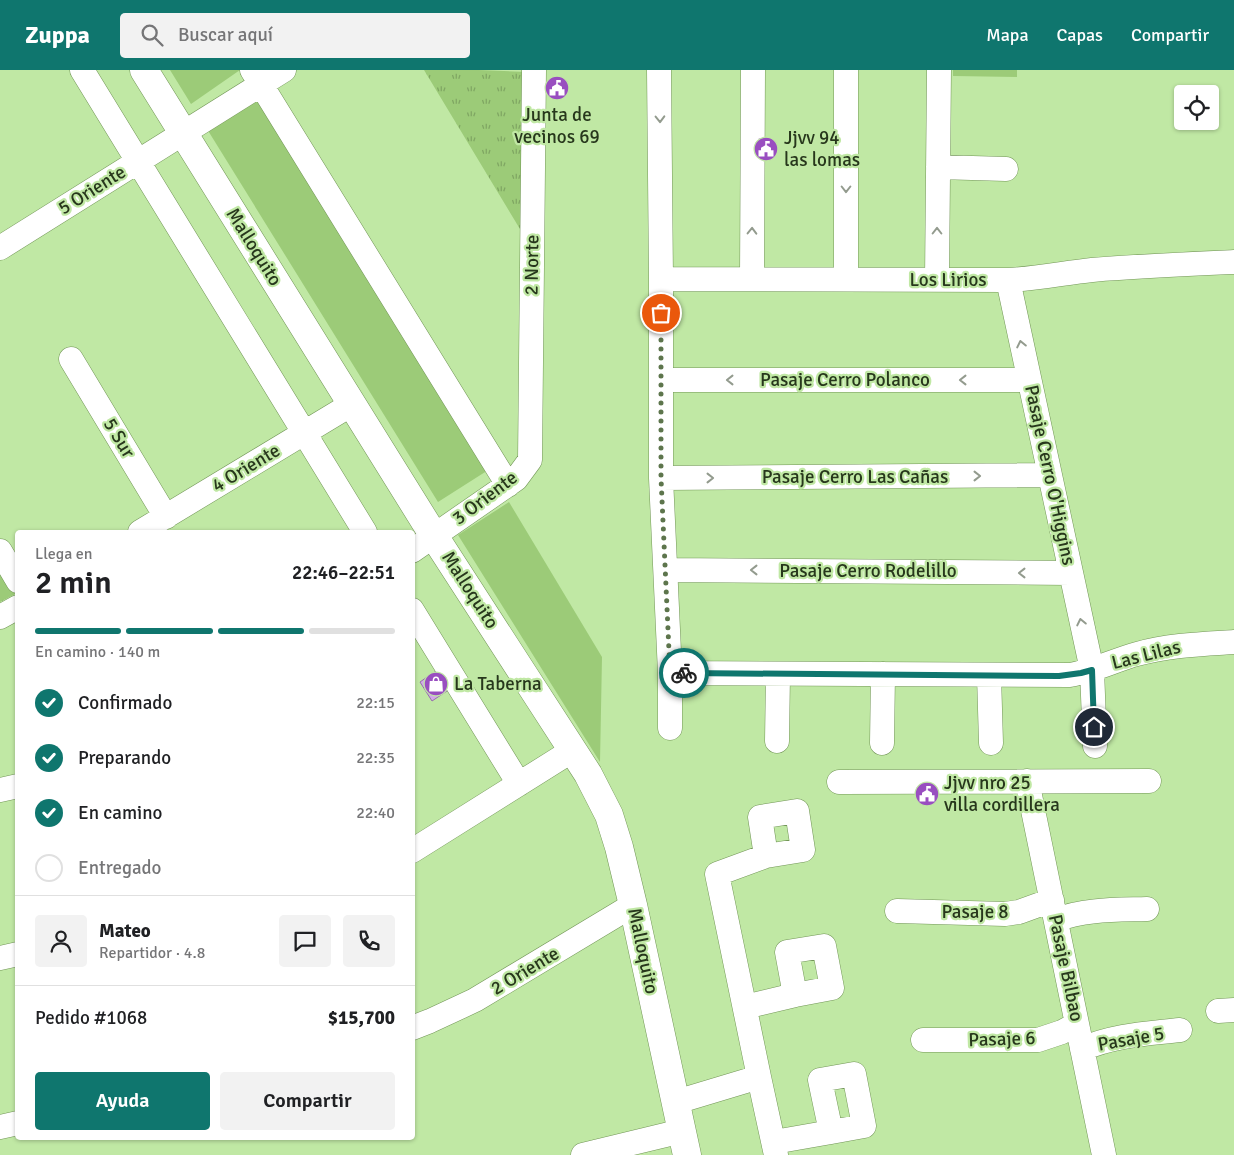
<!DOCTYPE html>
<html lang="es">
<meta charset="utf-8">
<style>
body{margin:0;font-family:Signika,sans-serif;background:#f2f2f2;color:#202124;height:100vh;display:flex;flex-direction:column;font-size:19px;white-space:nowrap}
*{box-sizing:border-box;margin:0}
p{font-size:16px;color:#757577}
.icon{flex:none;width:28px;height:28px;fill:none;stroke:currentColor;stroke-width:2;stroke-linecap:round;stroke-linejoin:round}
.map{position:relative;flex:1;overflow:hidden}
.details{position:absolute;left:15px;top:460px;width:400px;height:610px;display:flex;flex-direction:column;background:#fff;border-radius:5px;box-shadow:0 1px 4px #0004}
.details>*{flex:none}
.tools{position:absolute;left:1174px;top:15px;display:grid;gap:10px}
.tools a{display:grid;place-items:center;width:45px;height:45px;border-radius:5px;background:#fff;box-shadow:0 1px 4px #0004;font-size:25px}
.pin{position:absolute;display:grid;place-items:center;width:42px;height:42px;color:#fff;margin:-21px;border:2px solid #fff;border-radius:50%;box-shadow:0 1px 5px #0007}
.courier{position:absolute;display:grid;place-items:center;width:50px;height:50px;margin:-25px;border:4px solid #0f766e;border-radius:50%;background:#fff;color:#222;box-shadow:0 1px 6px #0007}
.summary em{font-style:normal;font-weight:600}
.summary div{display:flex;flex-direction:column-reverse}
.summary{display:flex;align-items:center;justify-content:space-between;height:85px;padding:0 20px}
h1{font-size:32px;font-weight:600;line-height:38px}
.bar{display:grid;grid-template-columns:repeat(4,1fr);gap:8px 5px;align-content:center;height:60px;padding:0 20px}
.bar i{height:6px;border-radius:4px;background:#e0e0e0}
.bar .on{background:#0f766e}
.bar p{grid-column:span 4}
.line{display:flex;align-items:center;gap:12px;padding:0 20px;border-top:1px solid #e0e0e0}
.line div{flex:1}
.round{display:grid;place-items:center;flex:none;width:52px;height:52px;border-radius:5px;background:#f2f2f2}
ol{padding:0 20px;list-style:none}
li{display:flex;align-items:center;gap:15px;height:55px}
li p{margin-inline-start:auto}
li .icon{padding:5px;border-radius:50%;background:#0f766e;color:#fff;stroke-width:4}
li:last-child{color:#757577}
li i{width:28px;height:28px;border:2px solid #e0e0e0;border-radius:50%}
.cta{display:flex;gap:10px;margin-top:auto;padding:10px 20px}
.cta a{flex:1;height:58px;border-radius:5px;background:#0f766e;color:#fff;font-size:20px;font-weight:600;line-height:58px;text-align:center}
.cta a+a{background:#f2f2f2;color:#202124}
header{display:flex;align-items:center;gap:30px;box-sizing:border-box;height:70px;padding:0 25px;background:#0f766e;color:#fff}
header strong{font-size:24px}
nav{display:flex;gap:28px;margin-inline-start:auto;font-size:18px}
.search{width:350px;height:45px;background:#f2f2f2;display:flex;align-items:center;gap:12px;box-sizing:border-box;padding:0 18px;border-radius:5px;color:#757577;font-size:19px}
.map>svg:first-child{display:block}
</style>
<header>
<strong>Zuppa</strong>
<div class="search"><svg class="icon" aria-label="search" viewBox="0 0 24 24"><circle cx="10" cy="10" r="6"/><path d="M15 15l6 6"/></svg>Buscar aquí</div>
<nav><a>Mapa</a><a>Capas</a><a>Compartir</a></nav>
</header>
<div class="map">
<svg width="1234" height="1085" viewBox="0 0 1234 1085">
<defs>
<pattern id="grass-tufts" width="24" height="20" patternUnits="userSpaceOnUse" patternTransform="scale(1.25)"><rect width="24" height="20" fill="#9ccb78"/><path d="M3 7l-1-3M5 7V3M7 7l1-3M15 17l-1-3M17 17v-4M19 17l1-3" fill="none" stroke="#7fa662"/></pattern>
</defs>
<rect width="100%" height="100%" fill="#c0e8a4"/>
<!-- grass -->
<path fill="url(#grass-tufts)" d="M424,0h55l50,2 -6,162z
M0,496l17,27 -17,9z"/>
<!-- green -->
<path fill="#9ccb78" d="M170,0h70l-49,34z
M953,0h64v7l-64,-1z
M258,25l235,372 -55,35 -231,-373z
M509,432l93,155 -2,105 -142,-227z"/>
<!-- building -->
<path fill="#d2a9e9" stroke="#966fac" d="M440,598l13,19 -21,14 -12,-19z"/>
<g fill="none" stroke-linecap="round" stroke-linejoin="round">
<!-- minor casing -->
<g stroke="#729657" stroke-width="25">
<path id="minor" d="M82,0l283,462
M252,0l256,415
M659,0l2,209v199l9,195v55
M846,0v209
M938,97l68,2
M0,178l284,-178
M661,209l347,1c28,-1 56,-7 84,-10 47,-4 95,-6 142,-8
M752,209l1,-209
M937,210l2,-210
M1008,210l84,390 3,76
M71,289l95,158
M661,310h368
M661,408l389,-3
M140,462l212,-128
M0,481l18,30
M412,481l104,-72 14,-19 4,-390
M666,500l405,3
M412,540l107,174
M0,547l18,-10
M670,603l400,2c24,-4 45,-15 67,-21 32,-9 65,-10 97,-12
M989,605l2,68
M777,671l1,-67
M882,673l1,-69
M1027,711l77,374
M839,712l310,-1
M0,720l18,-4
M412,781l161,-101
M766,786l-6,-39 37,-6 6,39 -37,6 -49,18 42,203 17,78
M897,841l108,3 14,-2 33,-12
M1056,850c29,-11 60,-10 91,-11
M824,876l8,42 -37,7 -8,-43z
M0,888l18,-4
M745,937l50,-12
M1218,941l16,-1
M412,958l18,-7 45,-21 158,-95
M923,970h115l24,-8 15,-8
M1082,979c33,-14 63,-15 98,-19
M854,1004l10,52 -33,6 -11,-52z
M676,1032l83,-25
M0,1057l18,-4
M774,1072l57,-10
M583,1085l99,-24"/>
</g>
<!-- tertiary casing -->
<g stroke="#729657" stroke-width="29">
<path id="tertiary" d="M144,0l290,466 154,238 21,41 10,32 14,58 54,250"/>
</g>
<!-- minor -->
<use href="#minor" stroke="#fff" stroke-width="24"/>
<!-- tertiary -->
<use href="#tertiary" stroke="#fff" stroke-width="28"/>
</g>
<!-- one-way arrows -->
<defs><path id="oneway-chevron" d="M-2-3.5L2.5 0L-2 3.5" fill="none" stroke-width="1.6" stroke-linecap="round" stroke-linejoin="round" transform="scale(1.25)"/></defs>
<g stroke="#939b8e">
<use href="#oneway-chevron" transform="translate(660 49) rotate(89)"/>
<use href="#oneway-chevron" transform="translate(846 119) rotate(90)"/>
<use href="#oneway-chevron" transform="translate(752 161) rotate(-89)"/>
<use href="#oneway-chevron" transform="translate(937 161) rotate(-90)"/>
<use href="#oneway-chevron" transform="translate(1021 274) rotate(-102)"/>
<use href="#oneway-chevron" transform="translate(730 310) rotate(180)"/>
<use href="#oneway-chevron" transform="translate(963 310) rotate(180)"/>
<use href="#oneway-chevron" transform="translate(977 406)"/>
<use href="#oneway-chevron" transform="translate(710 408)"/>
<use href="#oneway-chevron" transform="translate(754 500) rotate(-180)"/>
<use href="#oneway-chevron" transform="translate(1022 503) rotate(-180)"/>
<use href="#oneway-chevron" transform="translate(1081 552) rotate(-102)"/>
</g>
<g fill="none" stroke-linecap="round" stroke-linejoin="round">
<!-- done -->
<path stroke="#5d754c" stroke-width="5" stroke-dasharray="0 9" d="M661,243v165l9,195h14"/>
<!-- route -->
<path stroke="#0f766e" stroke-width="6" d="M684,603l375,3 22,-3 11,-3 2,57"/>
</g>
<!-- icons -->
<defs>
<g id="civic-disc" transform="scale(1.25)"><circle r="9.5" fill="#994ec0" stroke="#c0e8a4"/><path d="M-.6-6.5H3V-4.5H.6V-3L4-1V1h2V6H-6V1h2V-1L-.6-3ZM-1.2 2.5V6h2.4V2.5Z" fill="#fff"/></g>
<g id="shop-disc" transform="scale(1.25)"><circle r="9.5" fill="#994ec0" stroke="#c0e8a4"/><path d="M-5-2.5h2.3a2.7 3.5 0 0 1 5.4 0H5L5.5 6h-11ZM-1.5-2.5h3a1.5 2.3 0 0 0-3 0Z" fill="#fff"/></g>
</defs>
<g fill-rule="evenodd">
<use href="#civic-disc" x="557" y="18"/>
<use href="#civic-disc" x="766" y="79"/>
<use href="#shop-disc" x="436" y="614"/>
<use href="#civic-disc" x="927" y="724"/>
</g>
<g text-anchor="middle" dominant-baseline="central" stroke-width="4.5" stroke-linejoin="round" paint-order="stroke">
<!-- poi labels -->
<g font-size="19" fill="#27371c" stroke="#c0e8a4" text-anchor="start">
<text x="557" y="45" text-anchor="middle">Junta de<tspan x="557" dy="22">vecinos 69</tspan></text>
<text x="784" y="68">Jjvv 94<tspan x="784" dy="22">las lomas</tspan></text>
<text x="454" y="614">La Taberna</text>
<text x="944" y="713">Jjvv nro 25<tspan x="944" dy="22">villa cordillera</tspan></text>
</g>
<!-- street labels -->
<g font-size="19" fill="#27371c" stroke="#c0e8a4">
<text transform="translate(92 120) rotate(-32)">5 Oriente</text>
<text transform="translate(254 177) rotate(58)">Malloquito</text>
<text transform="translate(532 195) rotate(-89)">2 Norte</text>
<text x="948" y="210">Los Lirios</text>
<text x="845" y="310">Pasaje Cerro Polanco</text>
<text transform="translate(119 368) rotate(59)">5 Sur</text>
<text transform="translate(246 398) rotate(-31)">4 Oriente</text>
<text transform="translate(1050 405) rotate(78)">Pasaje Cerro O'Higgins</text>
<text x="855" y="407">Pasaje Cerro Las Cañas</text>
<text transform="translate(485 428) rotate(-37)">3 Oriente</text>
<text x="868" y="501">Pasaje Cerro Rodelillo</text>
<text transform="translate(470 520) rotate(57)">Malloquito</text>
<text transform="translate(1146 585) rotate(-14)">Las Lilas</text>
<text x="975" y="842">Pasaje 8</text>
<text transform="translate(643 881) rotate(78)">Malloquito</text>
<text transform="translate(1066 898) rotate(78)">Pasaje Bilbao</text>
<text transform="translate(525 901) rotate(-31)">2 Oriente</text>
<text transform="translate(1002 969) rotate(-2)">Pasaje 6</text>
<text transform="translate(1131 969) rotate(-10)">Pasaje 5</text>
</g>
</g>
</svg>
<div class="tools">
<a><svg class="icon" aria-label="locate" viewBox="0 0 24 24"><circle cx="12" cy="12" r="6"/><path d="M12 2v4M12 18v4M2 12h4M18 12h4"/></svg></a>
</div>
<div class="pin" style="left:661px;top:243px;background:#ea580c"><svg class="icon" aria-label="bag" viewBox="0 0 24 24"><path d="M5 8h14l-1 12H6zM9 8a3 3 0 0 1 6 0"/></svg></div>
<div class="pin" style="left:1094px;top:657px;background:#1f2937"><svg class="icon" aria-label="home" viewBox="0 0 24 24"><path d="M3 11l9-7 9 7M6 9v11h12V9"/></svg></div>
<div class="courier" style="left:684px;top:603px"><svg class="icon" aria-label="bike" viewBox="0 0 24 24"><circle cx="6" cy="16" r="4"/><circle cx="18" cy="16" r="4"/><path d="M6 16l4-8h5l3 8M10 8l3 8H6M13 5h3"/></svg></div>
<section class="details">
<div class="summary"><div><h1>2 min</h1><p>Llega en</p></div><em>22:46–22:51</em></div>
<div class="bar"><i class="on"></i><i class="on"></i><i class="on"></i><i></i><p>En camino · 140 m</p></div>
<ol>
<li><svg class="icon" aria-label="check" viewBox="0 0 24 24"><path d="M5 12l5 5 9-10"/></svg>Confirmado<p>22:15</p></li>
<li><svg class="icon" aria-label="check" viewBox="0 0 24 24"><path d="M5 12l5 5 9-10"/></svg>Preparando<p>22:35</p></li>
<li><svg class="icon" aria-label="check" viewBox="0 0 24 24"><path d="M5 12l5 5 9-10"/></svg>En camino<p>22:40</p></li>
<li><i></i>Entregado</li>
</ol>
<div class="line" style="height:90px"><a class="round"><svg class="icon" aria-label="person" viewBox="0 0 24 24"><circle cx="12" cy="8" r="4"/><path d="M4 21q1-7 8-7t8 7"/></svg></a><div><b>Mateo</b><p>Repartidor · 4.8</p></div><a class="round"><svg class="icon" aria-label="chat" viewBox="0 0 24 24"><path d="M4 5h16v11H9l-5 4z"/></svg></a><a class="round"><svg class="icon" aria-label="phone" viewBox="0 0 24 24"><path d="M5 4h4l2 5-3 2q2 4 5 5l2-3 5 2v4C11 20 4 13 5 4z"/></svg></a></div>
<div class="line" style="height:65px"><div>Pedido #1068</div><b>$15,700</b></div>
<div class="cta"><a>Ayuda</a><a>Compartir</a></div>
</section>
</div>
